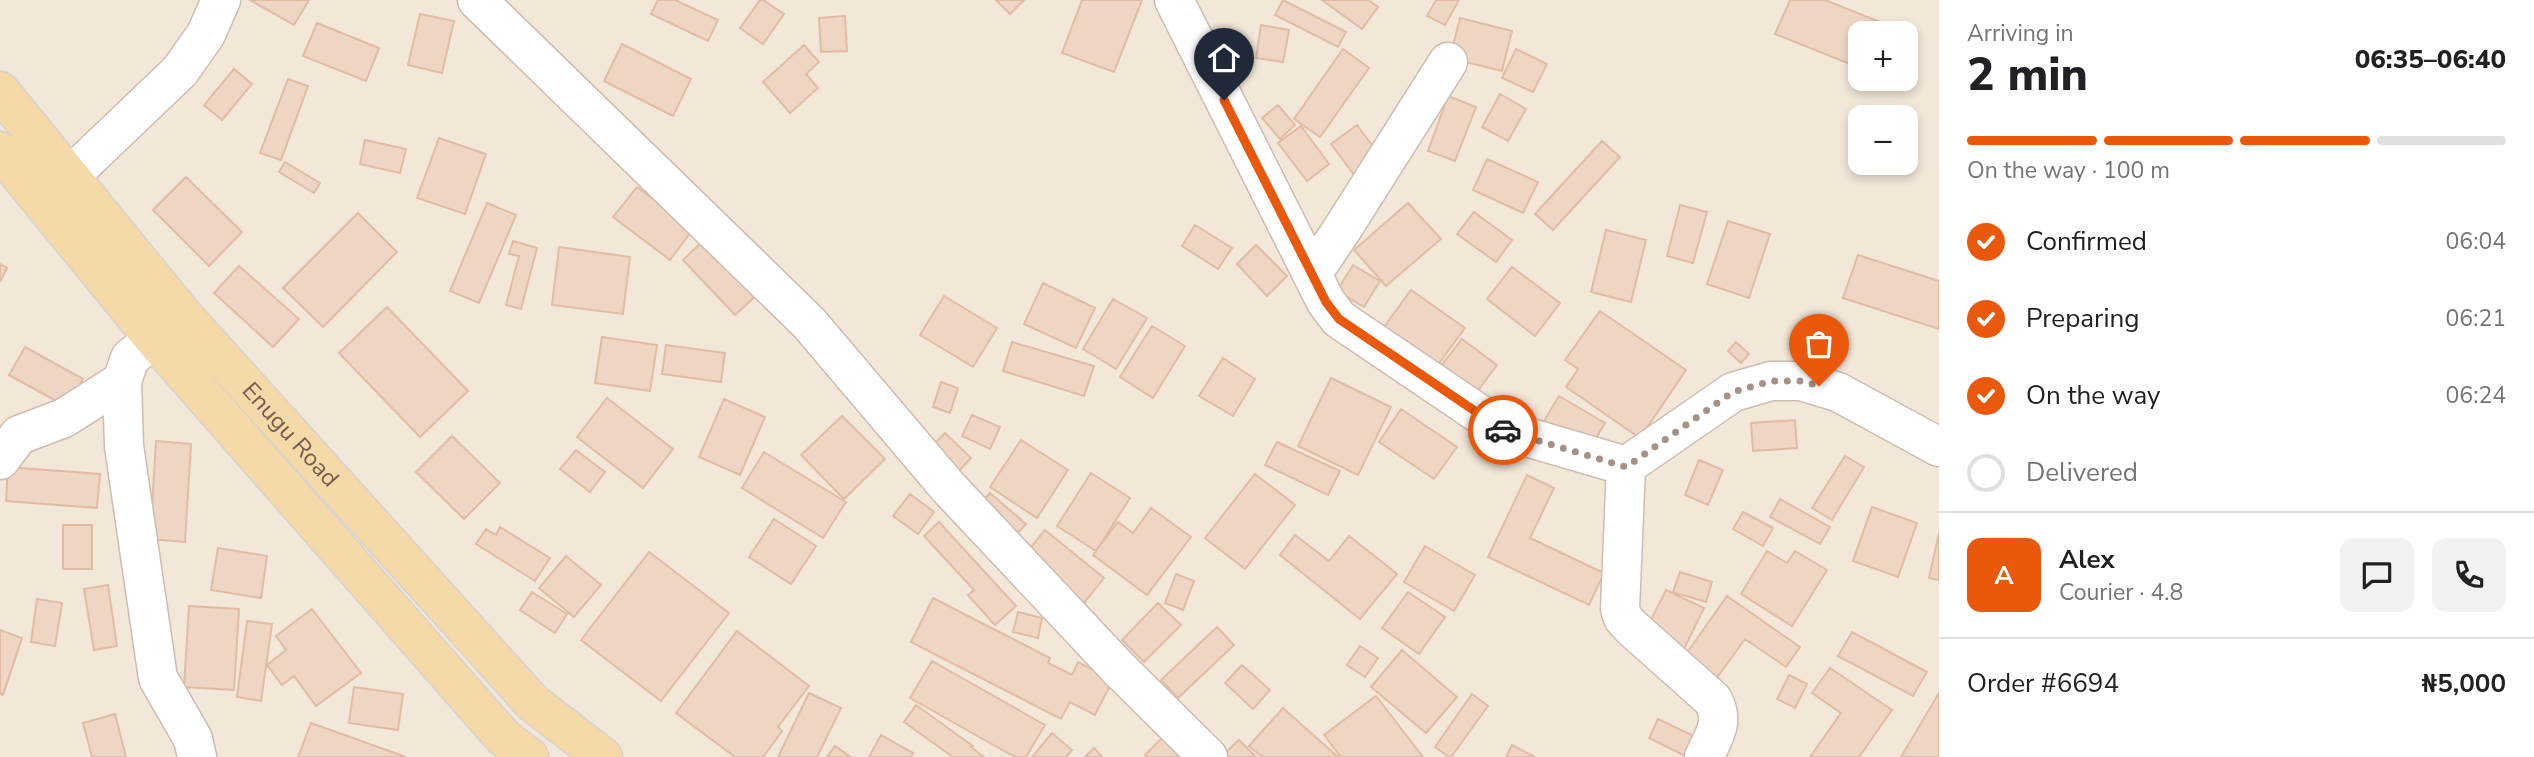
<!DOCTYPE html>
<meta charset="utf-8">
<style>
body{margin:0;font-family:"Nunito Sans",sans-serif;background:#f2f2f2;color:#202124;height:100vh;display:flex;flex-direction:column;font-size:26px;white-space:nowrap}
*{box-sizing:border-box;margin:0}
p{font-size:23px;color:#757577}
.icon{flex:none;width:38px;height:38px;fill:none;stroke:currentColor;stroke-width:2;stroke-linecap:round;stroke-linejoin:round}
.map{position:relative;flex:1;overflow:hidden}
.panel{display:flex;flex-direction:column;background:#fff;width:595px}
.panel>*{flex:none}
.fabs{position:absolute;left:1848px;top:21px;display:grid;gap:14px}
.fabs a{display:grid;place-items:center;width:70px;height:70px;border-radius:14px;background:#fff;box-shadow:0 4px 10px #0003;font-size:35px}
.pin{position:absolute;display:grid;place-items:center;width:60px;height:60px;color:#fff;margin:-72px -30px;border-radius:50% 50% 50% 0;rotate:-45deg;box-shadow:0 0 7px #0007}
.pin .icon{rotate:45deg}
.courier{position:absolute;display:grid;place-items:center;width:70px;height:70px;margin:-35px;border:5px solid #ea580c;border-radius:50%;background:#fff;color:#222;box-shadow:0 2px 9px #0007}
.head em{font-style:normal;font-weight:800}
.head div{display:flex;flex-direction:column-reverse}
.head{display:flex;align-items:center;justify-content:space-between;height:119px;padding:0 28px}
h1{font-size:46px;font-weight:800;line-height:52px}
.bar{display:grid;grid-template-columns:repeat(4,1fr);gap:10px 7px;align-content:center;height:84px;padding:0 28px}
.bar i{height:9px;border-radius:5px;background:#e0e0e0}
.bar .selected{background:#ea580c}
.bar p{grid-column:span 4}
.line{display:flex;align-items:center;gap:18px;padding:0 28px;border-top:2px solid #e0e0e0}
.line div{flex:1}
.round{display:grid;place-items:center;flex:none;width:74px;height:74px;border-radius:14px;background:#f2f2f2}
ol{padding:0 28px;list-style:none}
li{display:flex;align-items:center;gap:21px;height:77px}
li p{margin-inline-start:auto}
li .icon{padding:7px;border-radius:50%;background:#ea580c;color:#fff;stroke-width:4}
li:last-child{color:#757577}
li i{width:38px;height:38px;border:4px solid #e0e0e0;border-radius:50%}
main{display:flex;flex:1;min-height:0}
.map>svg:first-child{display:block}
</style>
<main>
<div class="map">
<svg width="1939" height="757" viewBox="0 0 1939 757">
<rect width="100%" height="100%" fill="#fbf5eb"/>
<!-- residential -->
<path fill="#f3e7d9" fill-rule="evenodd" d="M0,0h1939v757h-1939zM1860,33h46v46h-46zM1860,117h46v46h-46z"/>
<!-- building -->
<path fill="#efd5c4" stroke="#e1bca5" stroke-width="2" d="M250,0h59l-15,25z
M658,0h17l43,20 -10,21 -57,-27z
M760,0h3l21,14 -21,30 -23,-16z
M996,0h28l-14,14z
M1082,0h60l-28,72 -52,-19z
M1283,0l63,32 -8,15 -63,-32z
M1322,0h46l10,7 -16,22z
M1436,0h23l-14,25 -18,-9z
M1790,0h35l85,34 -4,10v-11h-46v35l-85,-34z
M420,14l34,7 -12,52 -34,-8z
M845,16l2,35 -26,1 -2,-34z
M1460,18l52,13 -10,40 -52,-13z
M317,23l62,25 -13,33 -63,-25z
M1261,25l28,5 -6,32 -27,-4z
M622,44l69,35 -18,37 -69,-35z
M804,45l15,17 -13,12 12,14 -28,25 -27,-31z
M1343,49l26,19 -49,69 -26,-18z
M1516,49l31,15 -14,28 -31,-14z
M234,69l18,15 -30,36 -18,-15z
M288,79l20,7 -27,74 -21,-7z
M1500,94l26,15 -18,32 -26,-14z
M1448,96l28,11 -21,54 -27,-10z
M1278,105l17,20 -15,14 -18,-21z
M1357,125l27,36 -26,19 -27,-36z
M1301,126l28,38 -22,17 -29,-38z
M439,138l47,16 -21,60 -48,-16z
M365,140l41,9 -6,24 -40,-9z
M1602,141l18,16 -67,73 -18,-16z
M1487,159l51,23 -15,31 -50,-23z
M285,162l35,21 -6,10 -35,-21z
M186,177l56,55 -33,34 -56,-56z
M637,187l56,42 -23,31 -57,-43z
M487,203l29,12 -37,88 -29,-12z
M1408,203l33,36 -55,47 -32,-36z
M1680,205l27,7 -14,51 -26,-7z
M1474,212l38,28 -16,22 -39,-28z
M358,213l39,39 -74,75 -40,-39z
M1728,221l42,13 -21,64 -42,-14z
M1195,225l37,23 -14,21 -36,-23z
M1606,230l40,10 -15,62 -40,-10z
M708,236l52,56 -25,23 -52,-55z
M513,241l24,7 -16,61 -15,-4 13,-49 -10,-2z
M1256,245l31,31 -20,20 -30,-32z
M559,247l71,10 -7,57 -71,-9z
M1858,255l81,26v48l-96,-31z
M0,264l7,4 -7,14z
M1353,265l27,16 -16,26 -27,-16z
M239,266l60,53 -26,28 -59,-54z
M1512,267l48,36 -25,33 -48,-37z
M1043,283l52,25 -19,40 -52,-24z
M1411,290l54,38 -31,42 -53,-39z
M944,296l53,32 -24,39 -53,-32z
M1113,299l34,19 -31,51 -33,-20z
M387,307l81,84 -48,46 -81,-84z
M1600,311l86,59 -46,68 -74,-51 12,-18 -13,-9z
M1152,326l33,20 -32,52 -33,-21z
M602,337l55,8 -7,46 -55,-8z
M1462,339l35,26 -27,36 -36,-26z
M1012,342l82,24 -10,30 -81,-25z
M1736,342l13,12 -8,9 -13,-12z
M666,345l59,8 -4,29 -59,-8z
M25,347l58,32 -16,28 -58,-32z
M1223,358l32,21 -22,37 -34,-20z
M1331,378l60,29 -33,68 -60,-29z
M941,382l17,6 -8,25 -17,-6z
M1559,396l46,27 -15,25 -46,-27z
M607,398l66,51 -30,39 -66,-51z
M724,399l41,18 -25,58 -41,-18z
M1401,409l56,38 -23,32 -55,-37z
M972,415l28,12 -10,22 -28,-13z
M842,416l43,43 -41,40 -43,-44z
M1795,420l2,28 -44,3 -2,-28z
M945,433l26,25 -12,13 -26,-26z
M452,436l48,47 -36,36 -48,-47z
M1021,440l47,30 -31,48 -47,-31z
M156,441l35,3 -6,98 -35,-3z
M1277,442l63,29 -12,24 -63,-30z
M576,450l29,22 -15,20 -30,-23z
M764,452l82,50 -23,36 -81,-50z
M1845,456l19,11 -32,53 -20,-12z
M1699,460l24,10 -15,35 -23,-10z
M8,467l92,7 -3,34 -91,-7z
M1091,473l39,25 -34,53 -39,-25z
M1255,474l40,31 -50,64 -40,-31z
M1527,475l27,13 -24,50 74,35 -15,32 -101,-48z
M990,493l36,31 -11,12 -36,-30z
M910,494l24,18 -16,22 -25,-18z
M1780,499l50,28 -10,17 -50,-27z
M1872,507l45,16 -19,54 -45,-16z
M1151,508l40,29 -44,58 -54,-40 25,-33 15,11z
M1743,512l30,16 -10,18 -30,-17z
M774,519l42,27 -25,38 -42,-27z
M939,522l77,84 -21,19 -27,-30 6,-5 -50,-54z
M63,525h29v44h-29z
M500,527l50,31 -15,23 -59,-37 10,-15 10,6z
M1045,530l59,48 -20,25 -59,-49z
M1939,533v47l-10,-2z
M1295,535l34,26 20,-25 48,38 -37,45 -80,-64z
M1425,546l50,29 -21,36 -50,-29z
M218,548l49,8 -6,42 -50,-8z
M1767,551l20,12 8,-12 32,19 -35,56 -51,-32z
M649,552l80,61 -68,88 -80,-61z
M566,556l35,29 -27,32 -35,-29z
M1680,572l32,10 -6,20 -33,-10z
M1176,574l18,7 -11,29 -18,-7z
M108,585l9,61 -23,4 -10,-61z
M1666,590l38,18 -21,43 -38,-19z
M532,592l35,22 -12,19 -35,-23z
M1408,592l37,25 -26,37 -37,-26z
M1727,596l73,51 -14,20 -41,-28 -32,44 -31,-23z
M933,598l117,60 -2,5 24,12 6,-13 35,18 -18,35 -25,-13 -9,17 -150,-77z
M37,599l25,4 -7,43 -24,-4z
M1158,603l23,22 -37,37 -22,-22z
M189,606l50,3 -5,81 -50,-3z
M312,609l49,64 -45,33 -22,-30 -12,9 -15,-20 19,-15 -10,-14z
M1018,612l24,6 -4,20 -25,-6z
M247,621l25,3 -11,77 -24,-4z
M1217,627l17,18 -56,53 -17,-18z
M0,630l22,8 -19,57 -3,-1z
M737,631l72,55 -31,41 4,4 -19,26h-28l-59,-44z
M1852,632l75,40 -14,24 -75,-40z
M1360,646l18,12 -13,19 -18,-12z
M1402,650l55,47 -31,36 -55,-46z
M932,661l113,64 -19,32h-11l-105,-59z
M1242,665l28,25 -17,19 -28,-26z
M1830,668l62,42 -33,47h-49l31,-44 -29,-20z
M1789,675l18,9 -12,24 -18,-9z
M354,687l49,7 -5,36 -49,-7z
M809,693l32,15 -24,49h-39z
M1939,693v64h-38z
M1472,694l16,12 -37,51h-2l-14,-10z
M1376,696l47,61h-82l-17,-22z
M916,705l57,41 -2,1 13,10h-31l-49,-35z
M1283,708l55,49h-76l-13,-11z
M115,714l11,43h-34l-9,-34z
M1658,719l40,19 -11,19 -38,-19z
M311,723l95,34h-108z
M1052,733l20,17 -6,7h-34z
M881,735l32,18 -2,4h-42z
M1162,738l18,19h-33l-2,-2z
M1239,740l17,17h-29l-3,-3z
M1512,745l23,12h-29z
M835,746l16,11h-24z
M1094,748l8,9h-17z"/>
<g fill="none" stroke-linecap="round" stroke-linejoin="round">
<!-- minor casing -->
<g stroke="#cdbdb1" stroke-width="41">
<path id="minor" d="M477,0l332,323 139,164 170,181 90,89
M1174,0l152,302 13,17 164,111 123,36 107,-74 38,-11h30l37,11 101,55
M69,177l111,-106 26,-37 15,-34
M1312,274l29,-43 107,-169
M154,339l-24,19 -8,23 2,65 34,232 35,61 4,18
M0,460l19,-25 45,-17 58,-37
M1626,466l-6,143 3,9 8,9 82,73c12,22 1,36 -9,57"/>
</g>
<!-- major casing -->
<g stroke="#d8d2ce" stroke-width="41">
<g id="major">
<path id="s1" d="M0,91l182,223 351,389 70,54"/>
<path d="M0,151l154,188 349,398 26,20"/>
</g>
</g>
<!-- minor -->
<use href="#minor" stroke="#fff" stroke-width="38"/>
<!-- major -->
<use href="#major" stroke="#f5d9a8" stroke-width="38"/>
</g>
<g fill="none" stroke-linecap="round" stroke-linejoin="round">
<!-- done -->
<path stroke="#a49286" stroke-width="7" stroke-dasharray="0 12.6" d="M1503,430l123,37 107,-75 38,-11h30l18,5"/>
<!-- route -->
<path stroke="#ea580c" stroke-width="9" d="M1224,100l102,202 13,17 164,111"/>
</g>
<g text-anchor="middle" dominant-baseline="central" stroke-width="7" stroke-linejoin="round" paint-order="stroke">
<!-- street labels -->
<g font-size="24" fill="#755d4f" stroke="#fef9f1">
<text stroke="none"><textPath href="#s1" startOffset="450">Enugu Road</textPath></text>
</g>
</g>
</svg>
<div class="fabs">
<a>+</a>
<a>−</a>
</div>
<div class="pin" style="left:1819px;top:386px;background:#ea580c"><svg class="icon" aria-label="bag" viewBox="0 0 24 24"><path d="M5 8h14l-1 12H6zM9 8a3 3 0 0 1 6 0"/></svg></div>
<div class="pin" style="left:1224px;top:100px;background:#1f2937"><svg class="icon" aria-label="home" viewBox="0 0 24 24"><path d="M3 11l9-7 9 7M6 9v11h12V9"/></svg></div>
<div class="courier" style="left:1503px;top:430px"><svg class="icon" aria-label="car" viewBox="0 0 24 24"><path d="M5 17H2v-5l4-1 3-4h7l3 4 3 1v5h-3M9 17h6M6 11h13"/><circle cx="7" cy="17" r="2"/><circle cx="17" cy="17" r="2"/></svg></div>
</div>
<section class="panel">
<div class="head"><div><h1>2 min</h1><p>Arriving in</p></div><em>06:35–06:40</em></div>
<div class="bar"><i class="selected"></i><i class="selected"></i><i class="selected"></i><i></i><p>On the way · 100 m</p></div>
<ol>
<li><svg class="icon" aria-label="check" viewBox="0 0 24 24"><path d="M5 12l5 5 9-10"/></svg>Confirmed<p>06:04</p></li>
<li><svg class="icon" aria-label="check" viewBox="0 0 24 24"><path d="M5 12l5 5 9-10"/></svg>Preparing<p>06:21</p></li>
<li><svg class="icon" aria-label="check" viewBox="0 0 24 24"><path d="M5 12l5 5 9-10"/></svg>On the way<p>06:24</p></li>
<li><i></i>Delivered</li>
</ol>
<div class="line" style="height:126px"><b class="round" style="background:#ea580c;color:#fff">A</b><div><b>Alex</b><p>Courier · 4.8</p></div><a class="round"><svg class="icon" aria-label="chat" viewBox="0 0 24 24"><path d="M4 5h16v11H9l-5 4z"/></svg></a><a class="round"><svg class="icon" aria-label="phone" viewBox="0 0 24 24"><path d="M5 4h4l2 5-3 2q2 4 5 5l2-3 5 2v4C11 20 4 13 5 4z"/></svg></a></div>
<div class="line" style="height:91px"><div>Order #6694</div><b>₦5,000</b></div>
</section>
</main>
